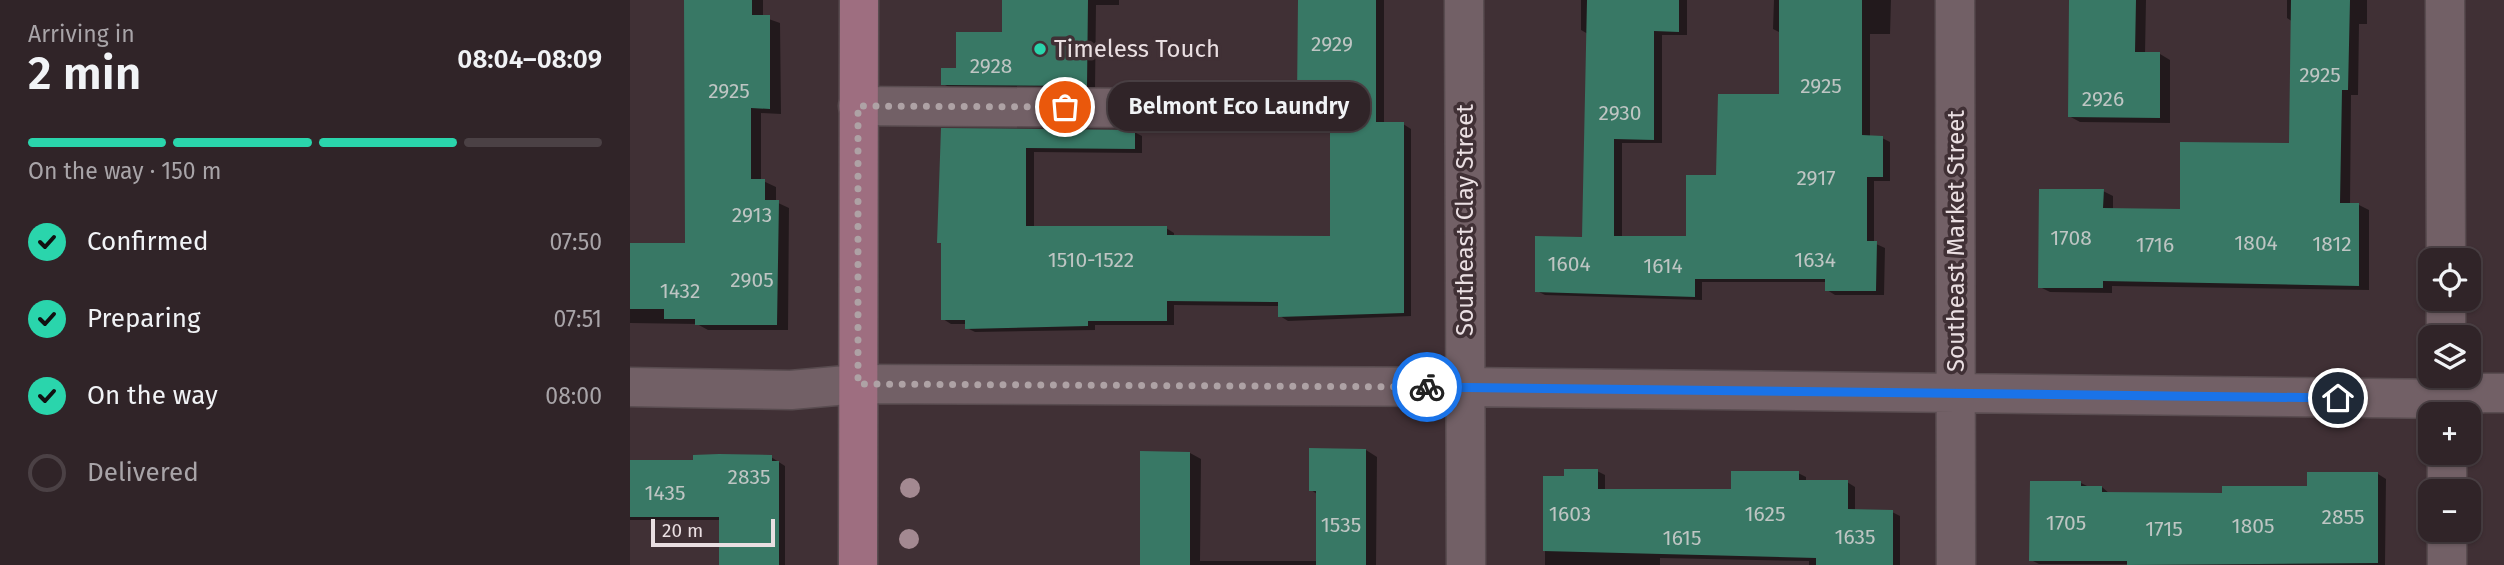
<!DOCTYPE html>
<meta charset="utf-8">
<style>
body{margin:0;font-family:"Fira Sans",sans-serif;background:#3c3034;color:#f1f3f6;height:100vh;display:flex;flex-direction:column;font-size:26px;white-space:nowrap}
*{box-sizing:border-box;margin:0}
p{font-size:23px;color:#a8a4a8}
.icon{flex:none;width:38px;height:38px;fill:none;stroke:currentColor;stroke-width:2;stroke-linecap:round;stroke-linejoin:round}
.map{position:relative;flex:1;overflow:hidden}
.details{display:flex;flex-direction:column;background:#302428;width:630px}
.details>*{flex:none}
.controls{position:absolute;left:1788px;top:248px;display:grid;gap:14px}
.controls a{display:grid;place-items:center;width:63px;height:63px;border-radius:14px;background:#302428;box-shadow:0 2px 5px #0004,0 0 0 2px #4b4145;font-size:35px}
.scale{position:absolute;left:21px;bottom:18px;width:124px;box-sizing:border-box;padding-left:7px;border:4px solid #eadfe2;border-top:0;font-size:19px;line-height:24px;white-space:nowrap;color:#eadfe2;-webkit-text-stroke:5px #403035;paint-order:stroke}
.pin{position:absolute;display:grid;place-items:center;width:60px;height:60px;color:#fff;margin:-30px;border:4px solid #fff;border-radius:50%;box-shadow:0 2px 7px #0007}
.courier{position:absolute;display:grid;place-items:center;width:70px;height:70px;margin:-35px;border:5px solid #1a73e8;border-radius:50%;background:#fff;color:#222;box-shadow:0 2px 9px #0007}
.bubble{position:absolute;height:49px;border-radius:21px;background:#302428;box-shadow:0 2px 5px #0004,0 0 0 2px #4b4145;font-size:23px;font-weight:600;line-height:49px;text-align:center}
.headline em{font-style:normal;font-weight:600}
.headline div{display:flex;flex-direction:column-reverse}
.headline{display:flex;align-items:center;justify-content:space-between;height:119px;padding:0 28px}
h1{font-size:46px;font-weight:600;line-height:52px}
.bar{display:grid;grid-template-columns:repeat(4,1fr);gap:10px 7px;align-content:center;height:84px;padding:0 28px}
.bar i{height:9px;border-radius:5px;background:#4b4145}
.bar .active{background:#2ad5ac}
.bar p{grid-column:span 4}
ol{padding:0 28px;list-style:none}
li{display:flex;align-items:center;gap:21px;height:77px}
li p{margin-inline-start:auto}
li .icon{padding:7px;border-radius:50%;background:#2ad5ac;color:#111;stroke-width:4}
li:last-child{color:#a8a4a8}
li i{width:38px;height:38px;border:4px solid #4b4145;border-radius:50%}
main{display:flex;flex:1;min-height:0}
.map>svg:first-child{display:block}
</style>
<main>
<section class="details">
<div class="headline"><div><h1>2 min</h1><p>Arriving in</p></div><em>08:04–08:09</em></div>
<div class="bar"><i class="active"></i><i class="active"></i><i class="active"></i><i></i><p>On the way · 150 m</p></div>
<ol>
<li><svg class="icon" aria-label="check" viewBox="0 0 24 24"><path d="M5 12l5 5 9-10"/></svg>Confirmed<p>07:50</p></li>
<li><svg class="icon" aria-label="check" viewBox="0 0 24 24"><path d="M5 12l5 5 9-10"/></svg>Preparing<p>07:51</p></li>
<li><svg class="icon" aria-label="check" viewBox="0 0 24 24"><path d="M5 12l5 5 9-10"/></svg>On the way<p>08:00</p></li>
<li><i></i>Delivered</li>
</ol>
</section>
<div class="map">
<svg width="1874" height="565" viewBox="0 0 1874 565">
<rect width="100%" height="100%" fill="#403035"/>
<!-- shadow -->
<path fill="#0007" d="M57,0h76v17l17,6 1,91 -20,-1v67l15,7v15l13,6 -1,122h-80l-11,-6 -67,-1v-78h57z
M374,0h115v5h-23l-1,84 -144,-1 -8,-4 61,-51z
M669,0h85v124h19l8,5v187l-123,5 -8,-5v-10l-106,-1v20h-79v5l-120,2 -8,-4v-4h-16l-8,-5v-75l-5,-2 4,-112 192,2 8,4v17l-108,-1v76h132l8,5v4l158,1v-136l-25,-1 -8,-4z
M951,0h106v35h-25v108h-40v94h66l30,-60 63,-81v-63l-8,-4 1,-29h117l-1,34h-20v103l12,1 8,4v39h-16v62l11,5 -1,47h-49l-8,-5v-8h-125v18l-157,-5 -8,-4 47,-53 4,-204 -7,-4z
M1440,0h76l-1,54h15l10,6v63l-90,-1 -11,-6z
M1657,0h80v24h-8l-1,71h-7l-1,110h9l10,5v80l-257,-4v7l-62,-1 -10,-5 63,-96 10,5v14l69,1 109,-66 2,-123 -6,-4z
M736,450l11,7 -1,108h-234l48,-112 11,6 -1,102h117v-67l-6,-4z
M141,457l14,9v99h-65l1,-45h-91v-59l65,1z
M967,471l8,4v15h128l65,-17 8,4v5h41l8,5v24l37,1 8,4v49h-91v-4l-149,-3v7h-115v-87h21z
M1748,474l8,5 -1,86 -346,-1 -8,-4 50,-77 8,4h13l8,7h114l85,-6z"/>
<!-- building -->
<path fill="#387865" d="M54,0h68v15h18v94l-19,-1v71h14v21h14l-2,125h-82v-6h-31v-10h-34v-66h55z
M372,0h86l-1,86 -146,-1v-17h15v-36h46z
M668,0h78v122h28v191l-126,4v-15l-111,-1v20h-79v5l-123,3v-9h-24v-77h-4l4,-115 194,2v19l-109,-1v78h141v9l163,1v-138h-33z
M957,0h92v32l-25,-1v109l-40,-1v97h72v-61h30l2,-81h61v-94h83v135l21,1v41h-16v64h10l-1,50h-51v-12h-130v18l-160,-5v-56l47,1z
M1439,0h67l-1,52h25v66l-92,-1z
M1661,0h59l-2,90h-6l-2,113h19v83l-256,-5v7h-65l1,-99h65l-1,19 77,1v-67l109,1z
M679,448l57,1v116h-50v-74h-7z
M510,451l50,1v113h-50z
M89,454l53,1v6h7v104h-60v-48h-89v-57h63v-5z
M934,469h34v20h133v-18h68v9h49v29l45,1v55h-77v-7l-273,-7v-75h21z
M1677,472h71v91l-251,2v-4h-98l1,-80h51v5h21v6l120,1v-7h85z"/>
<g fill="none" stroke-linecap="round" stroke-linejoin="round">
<!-- minor casing -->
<g stroke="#594c50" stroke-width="41">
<path id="minor" d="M834,0l2,565
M1325,0l1,565
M1815,0l1,261
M228,106l283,2
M1816,299v39
M0,387l161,3 67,-6 608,3 981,12 36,-6h21
M1817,453v39
M1817,530v35"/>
</g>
<!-- major casing -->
<g stroke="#594c50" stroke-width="41">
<path id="major" d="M228,565l1,-565"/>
</g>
<!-- minor -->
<use href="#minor" stroke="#726066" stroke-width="38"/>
<!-- major -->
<use href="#major" stroke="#9e6e80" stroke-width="38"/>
</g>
<!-- trees -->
<g fill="#a38991">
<circle cx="280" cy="488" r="10"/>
<circle cx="279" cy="539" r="10"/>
</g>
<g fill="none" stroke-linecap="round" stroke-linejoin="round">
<!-- done -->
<path stroke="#aea2a5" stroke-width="7" stroke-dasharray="0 12.6" d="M435,107l-207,-1v278l569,3"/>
<!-- route -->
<path stroke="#1a73e8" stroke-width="9" d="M797,387l911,11"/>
</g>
<!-- markers -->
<circle fill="#2ad5ac" stroke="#403035" stroke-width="2.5" cx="410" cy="49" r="7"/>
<g text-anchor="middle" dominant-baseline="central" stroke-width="7" stroke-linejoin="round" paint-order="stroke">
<!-- number labels -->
<g font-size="21" fill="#bec5c3">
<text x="702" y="44">2929</text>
<text x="361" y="66">2928</text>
<text x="1690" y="75">2925</text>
<text x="1191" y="86">2925</text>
<text x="99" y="91">2925</text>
<text x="1473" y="99">2926</text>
<text x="990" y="113">2930</text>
<text x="1186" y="178">2917</text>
<text x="122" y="215">2913</text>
<text x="1441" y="238">1708</text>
<text x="1626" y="243">1804</text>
<text x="1702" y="244">1812</text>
<text x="1525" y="245">1716</text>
<text x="461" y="260">1510-1522</text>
<text x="1185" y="260">1634</text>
<text x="939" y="264">1604</text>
<text x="1033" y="266">1614</text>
<text x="122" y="280">2905</text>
<text x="50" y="291">1432</text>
<text x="119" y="477">2835</text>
<text x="35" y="493">1435</text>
<text x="940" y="514">1603</text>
<text x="1135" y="514">1625</text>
<text x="1713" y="517">2855</text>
<text x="1436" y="523">1705</text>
<text x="711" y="525">1535</text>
<text x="1623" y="526">1805</text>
<text x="1534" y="529">1715</text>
<text x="1225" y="537">1635</text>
<text x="1052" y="538">1615</text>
</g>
<!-- poi labels -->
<g font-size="24" fill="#eadfe2" stroke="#403035" text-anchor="start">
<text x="424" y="49">Timeless Touch</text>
</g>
<!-- street labels -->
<g font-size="24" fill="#eadfe2" stroke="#403035">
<text transform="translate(835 220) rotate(-90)">Southeast Clay Street</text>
<text transform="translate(1326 241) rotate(-90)">Southeast Market Street</text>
</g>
</g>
</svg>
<div class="controls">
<a><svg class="icon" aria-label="locate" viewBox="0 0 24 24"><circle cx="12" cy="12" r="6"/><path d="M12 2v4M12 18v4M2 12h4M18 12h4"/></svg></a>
<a><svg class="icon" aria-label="layers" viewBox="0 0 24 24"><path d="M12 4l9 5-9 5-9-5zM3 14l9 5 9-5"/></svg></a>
<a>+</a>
<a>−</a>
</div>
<div class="scale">20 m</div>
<div class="pin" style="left:435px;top:107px;background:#ea580c"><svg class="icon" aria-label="bag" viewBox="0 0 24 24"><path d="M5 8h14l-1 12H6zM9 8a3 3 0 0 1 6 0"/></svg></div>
<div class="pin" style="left:1708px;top:398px;background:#1f2937"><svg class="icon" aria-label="home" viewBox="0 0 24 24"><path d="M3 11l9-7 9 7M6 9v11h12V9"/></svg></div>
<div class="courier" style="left:797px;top:387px"><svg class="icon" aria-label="bike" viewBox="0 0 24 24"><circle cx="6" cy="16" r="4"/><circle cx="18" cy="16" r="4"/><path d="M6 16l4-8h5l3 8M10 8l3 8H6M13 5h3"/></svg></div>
<div class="bubble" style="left:478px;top:82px;width:262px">Belmont Eco Laundry</div>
</div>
</main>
